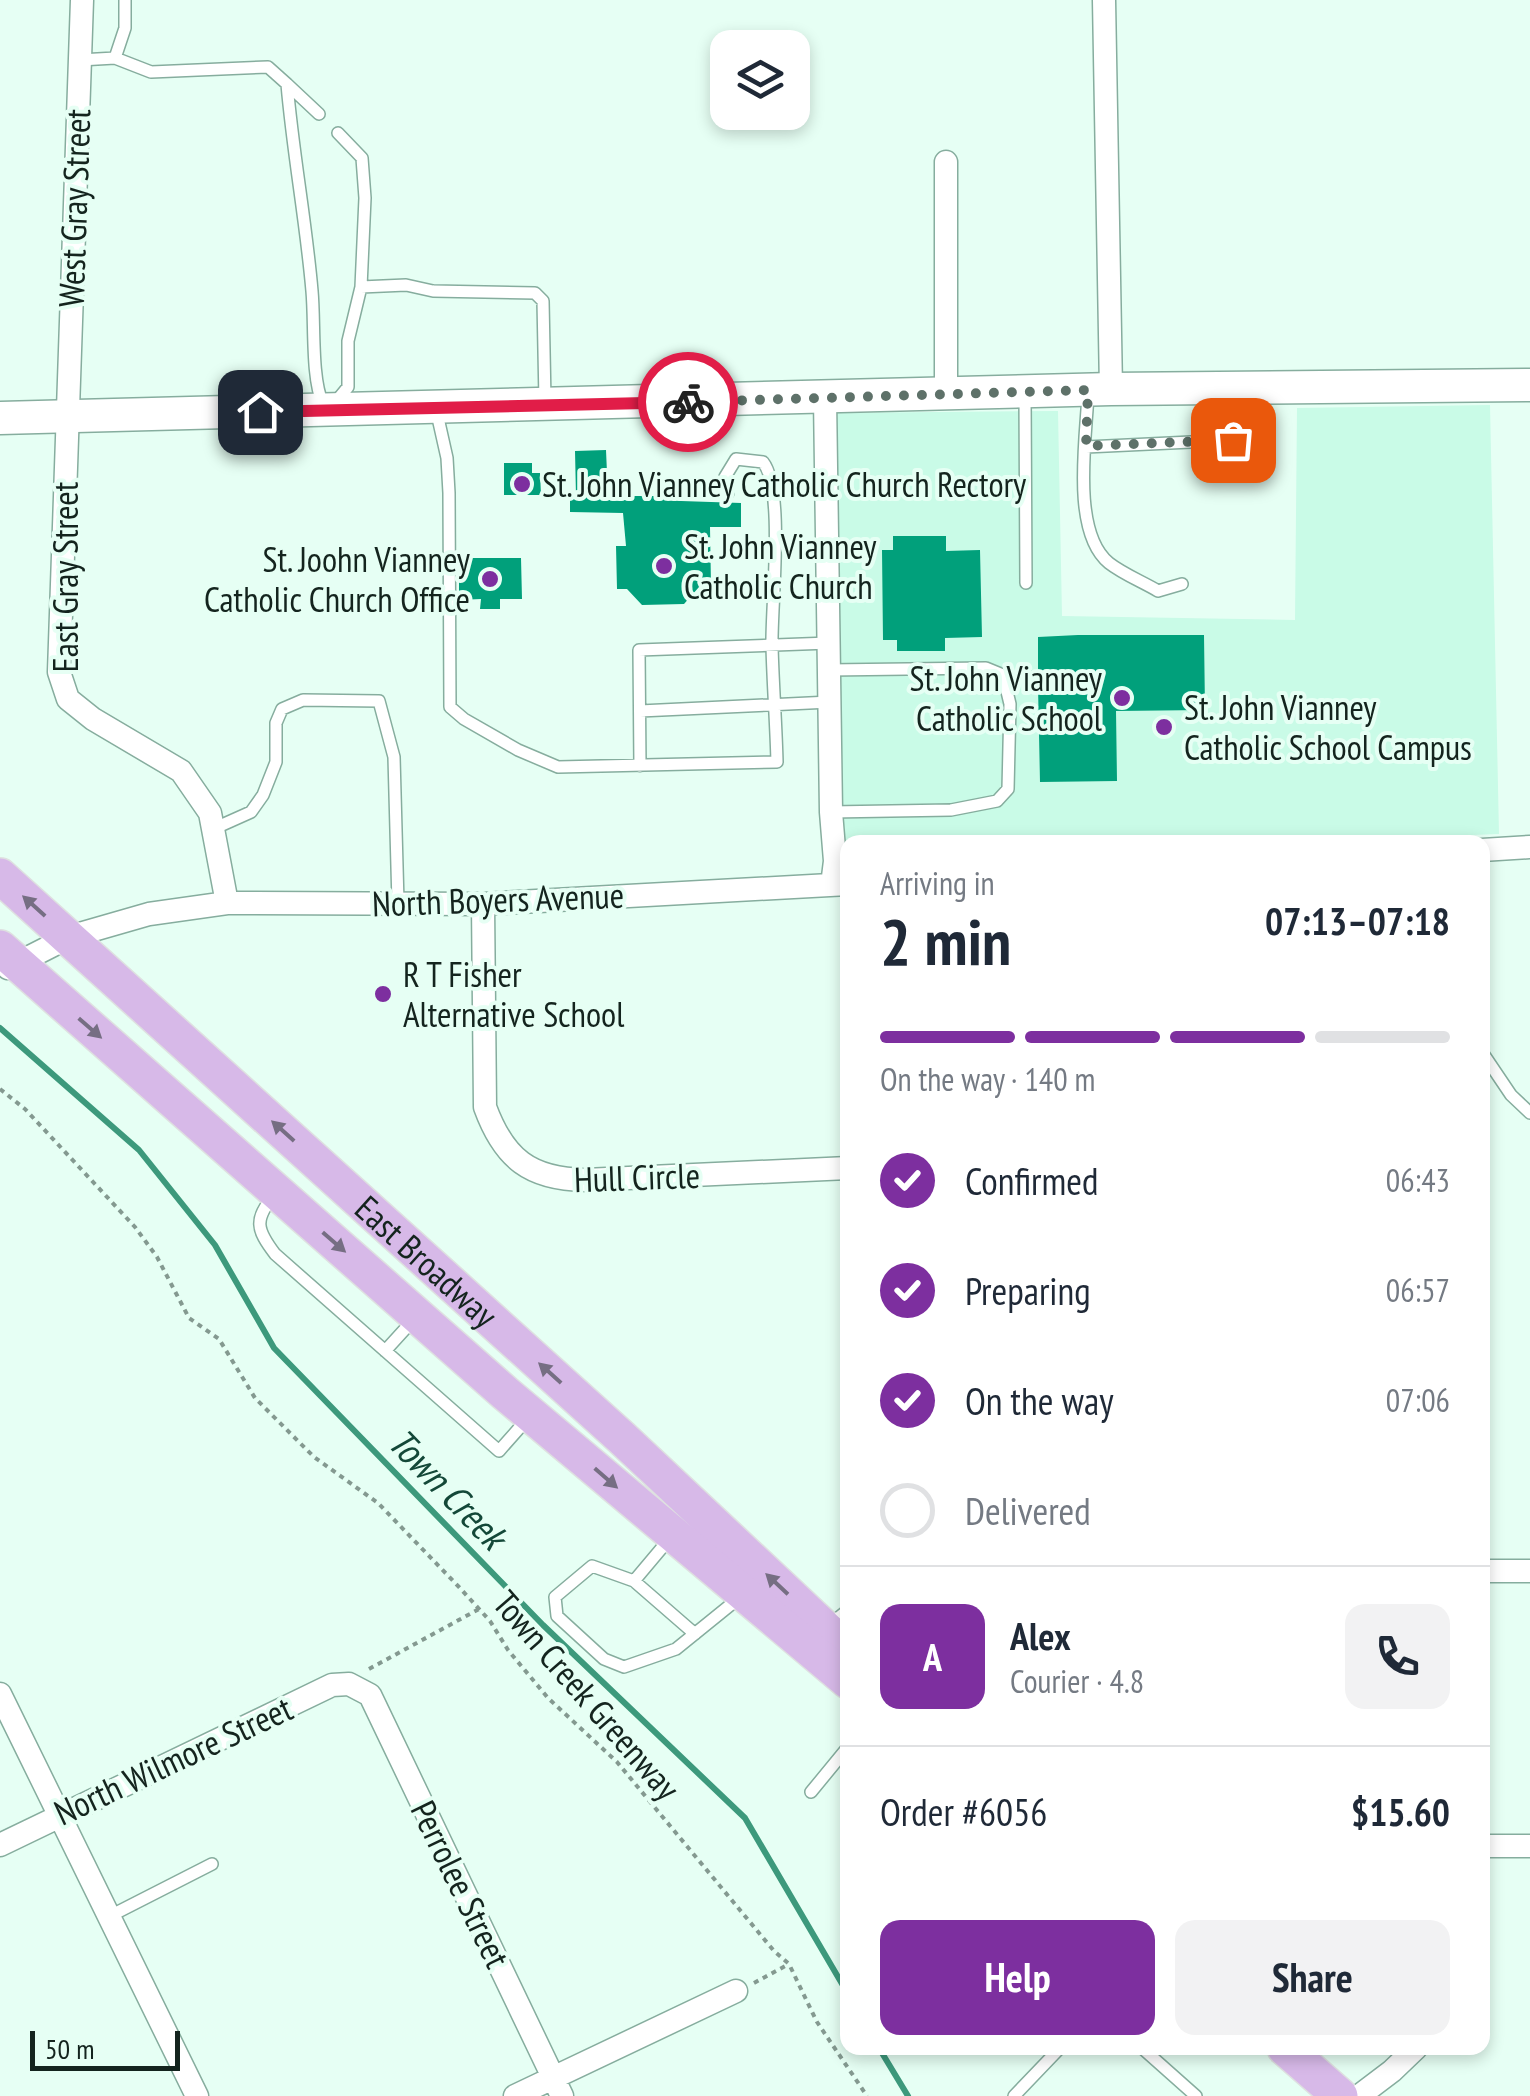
<!DOCTYPE html>
<meta charset="utf-8">
<style>
body{margin:0;font-family:"PT Sans Narrow",sans-serif;background:#f2f2f3;color:#1f2937;height:100vh;display:flex;flex-direction:column;font-size:38px;white-space:nowrap}
*{box-sizing:border-box;margin:0}
p{font-size:32px;color:#747a83}
.icon{flex:none;width:55px;height:55px;fill:none;stroke:currentColor;stroke-width:2;stroke-linecap:round;stroke-linejoin:round}
.map{position:relative;flex:1;overflow:hidden}
.side{position:absolute;left:840px;top:835px;width:650px;height:1220px;display:flex;flex-direction:column;background:#fff;border-radius:20px;box-shadow:0 5px 15px #0003}
.side>*{flex:none}
.fabs{position:absolute;left:710px;top:30px;display:grid;gap:20px}
.fabs a{display:grid;place-items:center;width:100px;height:100px;border-radius:20px;background:#fff;box-shadow:0 5px 15px #0003;font-size:50px}
.scale{position:absolute;left:30px;bottom:25px;width:150px;box-sizing:border-box;padding-left:10px;border:5px solid #14241e;border-top:0;font-size:28px;line-height:35px;white-space:nowrap;color:#14241e;-webkit-text-stroke:8px #e6fff4;paint-order:stroke}
.pin{position:absolute;display:grid;place-items:center;width:85px;height:85px;color:#fff;margin:-42px;border-radius:20px;box-shadow:0 5px 15px #0006}
.courier{position:absolute;display:grid;place-items:center;width:100px;height:100px;margin:-50px;border:8px solid #e11d48;border-radius:50%;background:#fff;color:#222;box-shadow:0 2px 12px #0007}
.overview em{font-style:normal;font-weight:600}
.overview div{display:flex;flex-direction:column-reverse}
.overview{display:flex;align-items:center;justify-content:space-between;height:170px;padding:0 40px}
h1{font-size:65px;font-weight:600;line-height:75px}
.bar{display:grid;grid-template-columns:repeat(4,1fr);gap:15px 10px;align-content:center;height:120px;padding:0 40px}
.bar i{height:12px;border-radius:8px;background:#e0e1e3}
.bar .selected{background:#7d2f9f}
.bar p{grid-column:span 4}
.line{display:flex;align-items:center;gap:25px;padding:0 40px;border-top:2px solid #e0e1e3}
.line div{flex:1}
.round{display:grid;place-items:center;flex:none;width:105px;height:105px;border-radius:20px;background:#f2f2f3}
ol{padding:0 40px;list-style:none}
li{display:flex;align-items:center;gap:30px;height:110px}
li p{margin-inline-start:auto}
li .icon{padding:10px;border-radius:50%;background:#7d2f9f;color:#fff;stroke-width:4}
li:last-child{color:#747a83}
li i{width:55px;height:55px;border:5px solid #e0e1e3;border-radius:50%}
.cta{display:flex;gap:20px;margin-top:auto;padding:20px 40px}
.cta a{flex:1;height:115px;border-radius:20px;background:#7d2f9f;color:#fff;font-size:40px;font-weight:600;line-height:115px;text-align:center}
.cta a+a{background:#f2f2f3;color:#1f2937}
.map>svg:first-child{display:block}
</style>
<div class="map">
<svg width="1530" height="2096" viewBox="0 0 1530 2096">
<rect width="100%" height="100%" fill="#e6fff4"/>
<!-- built -->
<path fill="#c9fbe7" d="M1490,405l9,429 -216,8h-435l-1,19h-12l-9,-448 232,-2 4,205 233,4 2,-212z"/>
<g fill="none" stroke-linecap="round" stroke-linejoin="round">
<!-- stream -->
<path stroke="#3d997c" stroke-width="6" d="M0,1028l139,122 76,95 59,103 269,277 202,193 103,176
M879,2048l29,48"/>
</g>
<!-- building -->
<path fill="#01a07b" d="M606,450l2,46h73v5l60,2v24h-31l1,60h-12l-15,17 -42,1 -15,-16h-10l-1,-43h10l-3,-33 -53,-1v-16h6l-1,-45z
M504,463h28v10h8l1,22h-37z
M893,536h53v15l34,-1 2,87 -37,1v13h-48v-11h-14l-1,-90h11z
M459,558h62l1,41h-22v10h-20l1,-10 -22,1z
M1078,635h126l1,75 -89,1 1,70 -77,1 -2,-96h-8l-1,-16h9v-33z"/>
<g fill="none" stroke-linecap="round" stroke-linejoin="round">
<!-- service casing -->
<g stroke="#86ad9e" stroke-width="14">
<path id="service" d="M115,58l10,-30v-28
M80,60l35,-2 36,14 117,-5 19,17c6,70 19,137 25,207 3,32 -1,87 11,113
M287,84l32,30
M361,287l45,-2 27,6 102,2 8,8 2,100
M1088,394c-2,45 -17,138 21,169 14,11 34,19 49,28l24,-7
M1025,396l1,187
M334,404l14,-17v-46l13,-54 4,-89 -3,-40 -24,-25
M436,409l11,49 2,35 1,214 14,12 54,31 40,17 219,-5c-1,-39 -4,-77 -5,-116 -1,-40 13,-156 -9,-184l-27,-3 -11,18 3,16
M1086,447l147,-7c18,-14 20,-26 21,-48
M829,670l157,-2 17,7 7,29 -2,85 -11,12 -46,9 -120,2
M640,711l190,-9
M640,766l-1,-116 190,-7
M213,829l38,-17 12,-17 13,-33v-39l6,-14 21,-9 76,1 15,56 4,146
M1482,1052l29,43 19,18
M274,1195c-20,25 -18,34 1,59l224,197 30,-34
M385,1351l31,-34
M671,1537l-37,44 -42,-15 -37,31 2,19 47,43 20,8 52,-18 63,-51
M634,1581l61,53
M828,1626l20,-16
M811,1792l37,-45
M110,1916l102,-52
M1142,2048l54,48
M1014,2096l46,-48"/>
</g>
<!-- minor casing -->
<g stroke="#86ad9e" stroke-width="25">
<path id="minor" d="M82,0l-23,672 9,27 25,20 88,52 29,42 17,90
M1104,0l7,389
M946,162v232
M825,398l6,414 4,49 -3,24
M1482,850l48,-3
M483,904l2,203c19,52 45,72 100,73l263,-12
M8,968l61,-31 80,-23 78,-11 256,1 365,-20
M1482,1571h48
M0,1694l197,402
M0,1845l332,-160 17,-1 21,11 192,401
M1482,1846h48
M515,2096l221,-105
M1359,2096l33,-25 24,-23"/>
</g>
<!-- secondary casing -->
<g stroke="#86ad9e" stroke-width="35">
<path id="secondary" d="M0,418l1111,-29 419,-4"/>
</g>
<!-- primary casing -->
<g stroke="#dee0e0" stroke-width="38">
<g id="primary">
<path id="s1" d="M0,876l622,562 226,212"/>
<path d="M0,948l505,445 343,288"/>
<path d="M1285,2048l55,48"/>
</g>
</g>
<!-- path -->
<path stroke="#849990" stroke-width="4" stroke-dasharray="5 5" stroke-linecap="butt" d="M0,1089l25,20 110,118 22,30 32,61 30,21 36,59 59,59 64,46 81,84 31,34 18,29 40,48 69,64 157,189 15,13 28,58 50,74
M369,1669l110,-60
M754,1983l35,-19"/>
<!-- service -->
<use href="#service" stroke="#fff" stroke-width="11"/>
<!-- minor -->
<use href="#minor" stroke="#fff" stroke-width="22"/>
<!-- secondary -->
<use href="#secondary" stroke="#fff" stroke-width="32"/>
<!-- primary -->
<use href="#primary" stroke="#d7b9e8" stroke-width="35"/>
</g>
<!-- one-way arrows -->
<defs><path id="oneway-solid" d="M-6-.8H1V-3.2L6.5 0L1 3.2V.8H-6Z" transform="scale(2.5)"/></defs>
<g fill="#766e83">
<use href="#oneway-solid" transform="translate(34 906) rotate(-138)"/>
<use href="#oneway-solid" transform="translate(90 1028) rotate(41)"/>
<use href="#oneway-solid" transform="translate(283 1131) rotate(-138)"/>
<use href="#oneway-solid" transform="translate(334 1242) rotate(41)"/>
<use href="#oneway-solid" transform="translate(550 1373) rotate(-138)"/>
<use href="#oneway-solid" transform="translate(606 1478) rotate(41)"/>
<use href="#oneway-solid" transform="translate(777 1584) rotate(-137)"/>
</g>
<g fill="none" stroke-linecap="round" stroke-linejoin="round">
<!-- done -->
<path stroke="#5e7169" stroke-width="10" stroke-dasharray="0 18" d="M688,402l400,-12 -2,56 147,-6"/>
<!-- route -->
<path stroke="#e11d48" stroke-width="12" d="M260,412l428,-10"/>
</g>
<!-- markers -->
<g fill="#7d2f9f" stroke="#e6fff4" stroke-width="4">
<circle cx="522" cy="484" r="10"/>
<circle cx="664" cy="566" r="10"/>
<circle cx="490" cy="579" r="10"/>
<circle cx="1122" cy="698" r="10"/>
<circle cx="1164" cy="727" r="10"/>
<circle cx="383" cy="994" r="10"/>
</g>
<g text-anchor="middle" dominant-baseline="central" stroke-width="8" stroke-linejoin="round" paint-order="stroke">
<!-- street labels -->
<g font-size="35" fill="#14241e" stroke="#e6fff4">
<text transform="translate(74 208) rotate(-88)">West Gray Street</text>
<text transform="translate(65 577) rotate(-90)">East Gray Street</text>
<text transform="translate(498 899) rotate(-2)">North Boyers Avenue</text>
<text transform="translate(637 1177) rotate(-2)">Hull Circle</text>
<text stroke="none"><textPath href="#s1" startOffset="575">East Broadway</textPath></text>
<text transform="translate(587 1695) rotate(49)">Town Creek Greenway</text>
<text transform="translate(173 1760) rotate(-25)">North Wilmore Street</text>
<text transform="translate(461 1884) rotate(64)">Perrolee Street</text>
</g>
<!-- poi labels -->
<g font-size="35" fill="#14241e" stroke="#e6fff4" text-anchor="start">
<text x="542" y="484">St. John Vianney Catholic Church Rectory</text>
<text x="684" y="546">St. John Vianney<tspan x="684" dy="40">Catholic Church</tspan></text>
<text x="470" y="559" text-anchor="end">St. Joohn Vianney<tspan x="470" dy="40">Catholic Church Office</tspan></text>
<text x="1102" y="678" text-anchor="end">St. John Vianney<tspan x="1102" dy="40">Catholic School</tspan></text>
<text x="1184" y="707">St. John Vianney<tspan x="1184" dy="40">Catholic School Campus</tspan></text>
<text x="403" y="974">R T Fisher<tspan x="403" dy="40">Alternative School</tspan></text>
</g>
<!-- water labels -->
<g font-size="38" font-style="italic" fill="#134838" stroke="#e6fff4">
<text transform="translate(448 1488) rotate(46)">Town Creek</text>
</g>
</g>
</svg>
<div class="fabs">
<a><svg class="icon" aria-label="layers" viewBox="0 0 24 24"><path d="M12 4l9 5-9 5-9-5zM3 14l9 5 9-5"/></svg></a>
</div>
<div class="scale">50 m</div>
<div class="pin" style="left:1233px;top:440px;background:#ea580c"><svg class="icon" aria-label="bag" viewBox="0 0 24 24"><path d="M5 8h14l-1 12H6zM9 8a3 3 0 0 1 6 0"/></svg></div>
<div class="pin" style="left:260px;top:412px;background:#1f2937"><svg class="icon" aria-label="home" viewBox="0 0 24 24"><path d="M3 11l9-7 9 7M6 9v11h12V9"/></svg></div>
<div class="courier" style="left:688px;top:402px"><svg class="icon" aria-label="bike" viewBox="0 0 24 24"><circle cx="6" cy="16" r="4"/><circle cx="18" cy="16" r="4"/><path d="M6 16l4-8h5l3 8M10 8l3 8H6M13 5h3"/></svg></div>
<section class="side">
<div class="overview"><div><h1>2 min</h1><p>Arriving in</p></div><em>07:13–07:18</em></div>
<div class="bar"><i class="selected"></i><i class="selected"></i><i class="selected"></i><i></i><p>On the way · 140 m</p></div>
<ol>
<li><svg class="icon" aria-label="check" viewBox="0 0 24 24"><path d="M5 12l5 5 9-10"/></svg>Confirmed<p>06:43</p></li>
<li><svg class="icon" aria-label="check" viewBox="0 0 24 24"><path d="M5 12l5 5 9-10"/></svg>Preparing<p>06:57</p></li>
<li><svg class="icon" aria-label="check" viewBox="0 0 24 24"><path d="M5 12l5 5 9-10"/></svg>On the way<p>07:06</p></li>
<li><i></i>Delivered</li>
</ol>
<div class="line" style="height:180px"><b class="round" style="background:#7d2f9f;color:#fff">A</b><div><b>Alex</b><p>Courier · 4.8</p></div><a class="round"><svg class="icon" aria-label="phone" viewBox="0 0 24 24"><path d="M5 4h4l2 5-3 2q2 4 5 5l2-3 5 2v4C11 20 4 13 5 4z"/></svg></a></div>
<div class="line" style="height:130px"><div>Order #6056</div><b>$15.60</b></div>
<div class="cta"><a>Help</a><a>Share</a></div>
</section>
</div>
